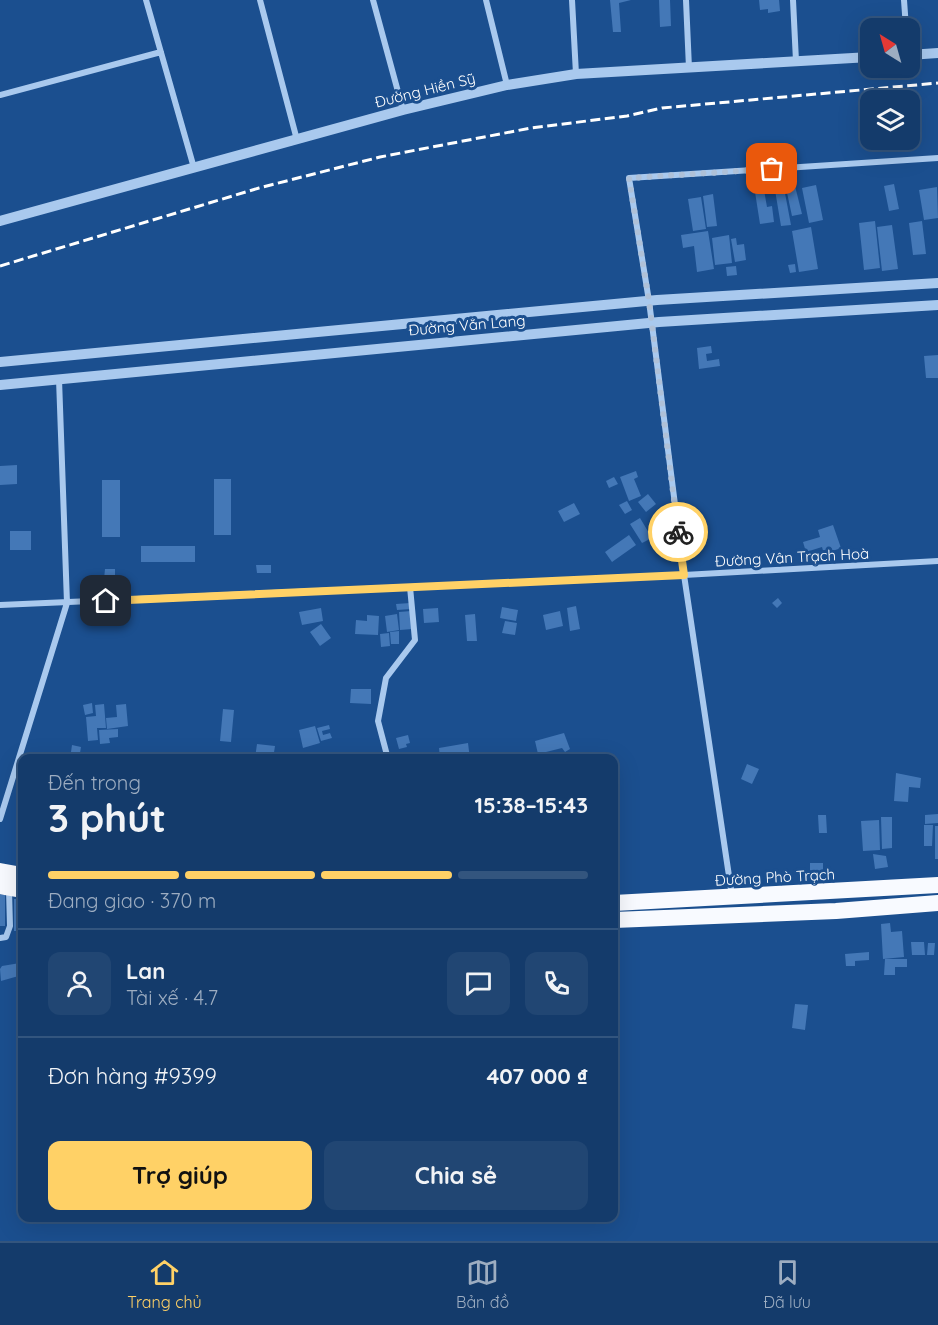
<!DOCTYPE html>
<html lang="vi">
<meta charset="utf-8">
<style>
body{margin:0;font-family:Quicksand,sans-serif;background:#214673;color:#f1f3f6;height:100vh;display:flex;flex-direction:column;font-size:22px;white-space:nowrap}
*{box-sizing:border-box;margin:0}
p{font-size:20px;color:#9dadc1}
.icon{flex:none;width:33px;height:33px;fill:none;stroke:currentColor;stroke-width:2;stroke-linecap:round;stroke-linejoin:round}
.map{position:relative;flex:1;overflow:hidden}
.drawer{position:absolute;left:18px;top:754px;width:600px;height:468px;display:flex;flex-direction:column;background:#143b6b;border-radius:12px;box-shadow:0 6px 24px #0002,0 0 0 2px #33557e}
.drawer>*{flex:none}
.needle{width:39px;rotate:323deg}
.buttons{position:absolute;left:860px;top:18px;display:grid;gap:12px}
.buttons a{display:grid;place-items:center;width:60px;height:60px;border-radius:12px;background:#143b6b;box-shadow:0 6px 24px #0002,0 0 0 2px #33557e;font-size:30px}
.pin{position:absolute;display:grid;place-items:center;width:51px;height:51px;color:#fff;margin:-26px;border-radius:12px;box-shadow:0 3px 9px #0006}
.courier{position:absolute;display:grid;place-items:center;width:60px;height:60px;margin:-30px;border:4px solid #ffd166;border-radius:50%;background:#fff;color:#222;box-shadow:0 2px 8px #0007}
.overview em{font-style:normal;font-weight:800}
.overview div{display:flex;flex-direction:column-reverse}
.overview{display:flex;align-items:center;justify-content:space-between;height:102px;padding:0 30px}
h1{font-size:39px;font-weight:800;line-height:45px}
.bar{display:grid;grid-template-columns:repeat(4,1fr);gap:9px 6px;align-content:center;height:72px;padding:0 30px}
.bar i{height:8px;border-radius:4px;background:#33557e}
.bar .on{background:#ffd166}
.bar p{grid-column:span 4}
.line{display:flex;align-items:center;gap:15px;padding:0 30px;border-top:2px solid #33557e}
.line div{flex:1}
.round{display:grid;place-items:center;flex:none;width:63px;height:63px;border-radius:12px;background:#214673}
.primary-button{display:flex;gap:12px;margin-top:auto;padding:12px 30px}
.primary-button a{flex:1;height:69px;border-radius:12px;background:#ffd166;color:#111;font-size:24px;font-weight:800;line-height:69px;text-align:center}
.primary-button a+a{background:#214673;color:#f1f3f6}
.tabs{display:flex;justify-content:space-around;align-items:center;height:84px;border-top:2px solid #33557e;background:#143b6b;font-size:16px;color:#9dadc1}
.tabs a{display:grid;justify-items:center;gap:3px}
.tabs .on{color:#ffd166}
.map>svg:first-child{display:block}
</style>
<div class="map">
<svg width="938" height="1241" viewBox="0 0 938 1241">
<rect width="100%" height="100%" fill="#1b4f8f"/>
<!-- building -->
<path fill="#4478b7" d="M610,0h21l-12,3 2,29h-8z
M659,0h11l1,26 -11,1z
M759,0h20l1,11 -12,2v-4l-8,1z
M894,184l5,25 -10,2 -5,-25z
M816,185l7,35 -14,3 -7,-35z
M795,186l7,28 -10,2 -6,-28z
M937,187l1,31 -14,2 -5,-30z
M784,188l7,37 -10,1 -6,-36z
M764,190l3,17 5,-1 2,16 -14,2 -5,-32z
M713,194l4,32 -10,1 -4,-31z
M701,197l5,32 -13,2 -5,-32z
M875,221l5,47 -16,2 -5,-47z
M922,221l4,33 -13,1 -4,-32z
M892,225l6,44 -16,2 -5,-44z
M811,227l7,42 -19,3 -7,-41z
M708,231l6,38 -17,3 -3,-26 -11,2 -2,-13z
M729,235l3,28 -17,2 -3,-27z
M736,238l1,7 7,-1 2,16 -11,2 -4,-23z
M795,264l1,8 -6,1 -2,-8z
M736,266l1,9 -10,1 -1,-9z
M711,346l1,7 -6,1 1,7 12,-2 1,7 -21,3 -2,-21z
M938,355v23h-12l-2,-22z
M17,465v19l-17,1v-19z
M636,471l2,6 -4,2 7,17 -12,5 -9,-24z
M614,477l4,7 -9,4 -3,-7z
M214,479h17v56h-17z
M102,480h18v57h-18z
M648,494l8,10 -10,8 -8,-10z
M627,501l5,9 -7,4 -6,-9z
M574,503l6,11 -16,8 -6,-11z
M640,518l12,20 -10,5 -12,-19z
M833,525l8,23 -17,6 -2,-7 -16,5 -3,-10 17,-5 -2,-7z
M10,531h21v19h-21z
M629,535l7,10 -24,17 -7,-10z
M141,546h54v16h-54z
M256,565h15v8h-14z
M105,569h10v10h-11z
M778,598l4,5 -5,5 -5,-5z
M410,603l1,6 -14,1 -1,-6z
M576,606l4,23 -10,2 -3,-23z
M502,607l16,3 -2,11 -16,-3z
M321,608l2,13 -21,4 -3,-13z
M438,608l1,14 -15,1 -1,-14z
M411,611l1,18 -12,1 -1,-18z
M560,611l3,15 -17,4 -3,-15z
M397,614l2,16 -12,2 -2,-16z
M475,614l2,27h-10l-2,-26z
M367,615l12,1 -1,19 -23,-1 1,-14 11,1z
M505,621l12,2 -2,12 -13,-2z
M321,624l10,14 -11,8 -10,-14z
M399,631v13h-8l-1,-12z
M389,633l1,13 -9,1 -1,-13z
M351,689h20v15l-21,-1z
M92,703l1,10 -8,2 -2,-10z
M104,704l2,24h-9l1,12 -10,1 -2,-24 10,-1 -1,-11z
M126,704l2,22 -21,3 -1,-11 11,-1 -1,-12z
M223,709l11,1 -3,32 -11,-1z
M329,725l1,4 -8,2 1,4 7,-2 2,5 -11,3 -4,-13z
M315,726l5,17 -17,5 -4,-18z
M118,729v8l-9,1 1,5 -10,1 -1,-14z
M564,733l6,16 -5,3 -3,-4 -24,6 -3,-13z
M408,735l2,8 -4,1 1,3 -8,2 -3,-11z
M468,743l2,16h-30l-1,-11z
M257,744l18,2 -2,13 -18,-1z
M72,745l9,2 -1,6h5l-1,6h-14z
M89,752l10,3 -1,4h-11z
M747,764l12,5 -7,15 -11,-5z
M896,773l25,5 -1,10 -11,-1 -1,15 -14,-1z
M938,814v9l-13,1v-9z
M818,815h8l1,18h-8z
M881,817h11v31l-10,1z
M879,820l1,30 -17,1 -2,-30z
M924,825h9l-1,21h-8z
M935,826h3v33h-3z
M873,854l13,2 2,11 -13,2z
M810,863h13v11h-13z
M0,895h5v31h-5z
M14,899h8v32h-8z
M890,923l1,9 11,-1 2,26 -21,2 -2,-35z
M911,942h13l1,13h-13z
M928,943h7l-1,12h-7z
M869,952v8l-14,1v5h-9l-1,-12z
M885,959h22v8h-12v8h-11z
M20,963l2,12 -21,6 -1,-12 2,-3z
M22,982v16h-4l-2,-15z
M795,1004l13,1 -3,25 -13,-2z"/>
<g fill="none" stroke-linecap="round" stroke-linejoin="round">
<!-- minor -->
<path stroke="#a9c9ee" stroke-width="6" d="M146,0l48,168
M260,0l37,140
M373,0l30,110
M486,0l21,85
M572,0l4,74
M686,0l3,68
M793,0l3,61
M904,0l2,28
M0,95l161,-43
M0,605l684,-30 254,-14
M388,759l-10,-38 8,-43 29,-38 -5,-53
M0,819l67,-216 -8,-224
M732,896l-48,-321 -35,-274 -20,-123 309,-20
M0,938l6,-1 4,-11 -1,-36"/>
<!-- tertiary -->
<path stroke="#a9c9ee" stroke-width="10" d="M909,55l29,-2
M0,221l403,-111 104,-25 69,-11 294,-17
M0,362l657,-62 281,-17
M0,385l659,-63 279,-17"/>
<!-- trunk -->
<path stroke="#f8faff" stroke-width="16" d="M0,871l22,4
M0,886l22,4
M614,903l324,-18
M614,920l222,-9 102,-8"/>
<!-- rail -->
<path stroke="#fff" stroke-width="3" stroke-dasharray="10 4.5" stroke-linecap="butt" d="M0,266l259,-78 121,-31 151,-29 96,-12 35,-8 276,-25"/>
</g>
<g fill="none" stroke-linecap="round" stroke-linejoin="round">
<!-- done -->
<path stroke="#afc1d8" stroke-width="6" stroke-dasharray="0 10.8" d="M678,532l-29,-231 -20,-123 143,-9"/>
<!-- route -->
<path stroke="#ffd166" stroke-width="8" d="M106,601l578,-26 -6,-43"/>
</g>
<g text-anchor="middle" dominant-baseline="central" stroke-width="6" stroke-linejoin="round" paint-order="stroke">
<!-- street labels -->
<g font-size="15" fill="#fff" stroke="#1b4f8f">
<text transform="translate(425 90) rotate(-14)">Đường Hiền Sỹ</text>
<text transform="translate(467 325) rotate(-5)">Đường Văn Lang</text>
<text transform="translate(792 557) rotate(-3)">Đường Vân Trạch Hoà</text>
<text transform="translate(775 877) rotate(-3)">Đường Phò Trạch</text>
</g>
</g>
</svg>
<div class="buttons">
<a><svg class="needle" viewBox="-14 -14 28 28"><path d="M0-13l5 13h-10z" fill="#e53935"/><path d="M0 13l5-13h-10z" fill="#9dadc1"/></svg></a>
<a><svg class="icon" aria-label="layers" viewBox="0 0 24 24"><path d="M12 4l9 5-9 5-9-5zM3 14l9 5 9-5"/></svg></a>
</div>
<div class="pin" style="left:772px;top:169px;background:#ea580c"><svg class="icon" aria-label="bag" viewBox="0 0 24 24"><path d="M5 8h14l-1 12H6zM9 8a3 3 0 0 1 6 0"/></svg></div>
<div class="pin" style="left:106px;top:601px;background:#1f2937"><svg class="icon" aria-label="home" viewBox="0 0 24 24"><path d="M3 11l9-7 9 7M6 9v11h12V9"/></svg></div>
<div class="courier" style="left:678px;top:532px"><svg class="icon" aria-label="bike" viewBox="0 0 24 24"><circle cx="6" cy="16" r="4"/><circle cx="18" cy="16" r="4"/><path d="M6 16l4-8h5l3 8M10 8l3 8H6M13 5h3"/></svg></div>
<section class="drawer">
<div class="overview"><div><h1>3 phút</h1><p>Đến trong</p></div><em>15:38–15:43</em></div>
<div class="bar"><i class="on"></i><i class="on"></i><i class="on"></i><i></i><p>Đang giao · 370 m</p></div>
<div class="line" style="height:108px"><a class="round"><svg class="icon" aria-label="person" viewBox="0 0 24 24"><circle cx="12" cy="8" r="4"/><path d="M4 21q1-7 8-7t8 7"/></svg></a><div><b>Lan</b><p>Tài xế · 4.7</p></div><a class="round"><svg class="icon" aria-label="chat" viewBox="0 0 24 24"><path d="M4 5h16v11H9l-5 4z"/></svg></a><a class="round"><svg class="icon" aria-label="phone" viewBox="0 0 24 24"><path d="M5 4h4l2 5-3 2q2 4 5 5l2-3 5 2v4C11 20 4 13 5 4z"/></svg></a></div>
<div class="line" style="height:78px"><div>Đơn hàng #9399</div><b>407 000 ₫</b></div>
<div class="primary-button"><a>Trợ giúp</a><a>Chia sẻ</a></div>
</section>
</div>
<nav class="tabs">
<a class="on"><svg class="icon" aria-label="home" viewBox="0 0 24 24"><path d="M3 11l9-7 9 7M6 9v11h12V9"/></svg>Trang chủ</a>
<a><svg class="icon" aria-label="map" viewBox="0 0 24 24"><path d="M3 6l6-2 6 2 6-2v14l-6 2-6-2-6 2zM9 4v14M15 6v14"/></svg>Bản đồ</a>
<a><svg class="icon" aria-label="saved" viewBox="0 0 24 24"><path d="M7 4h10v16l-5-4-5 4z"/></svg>Đã lưu</a>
</nav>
